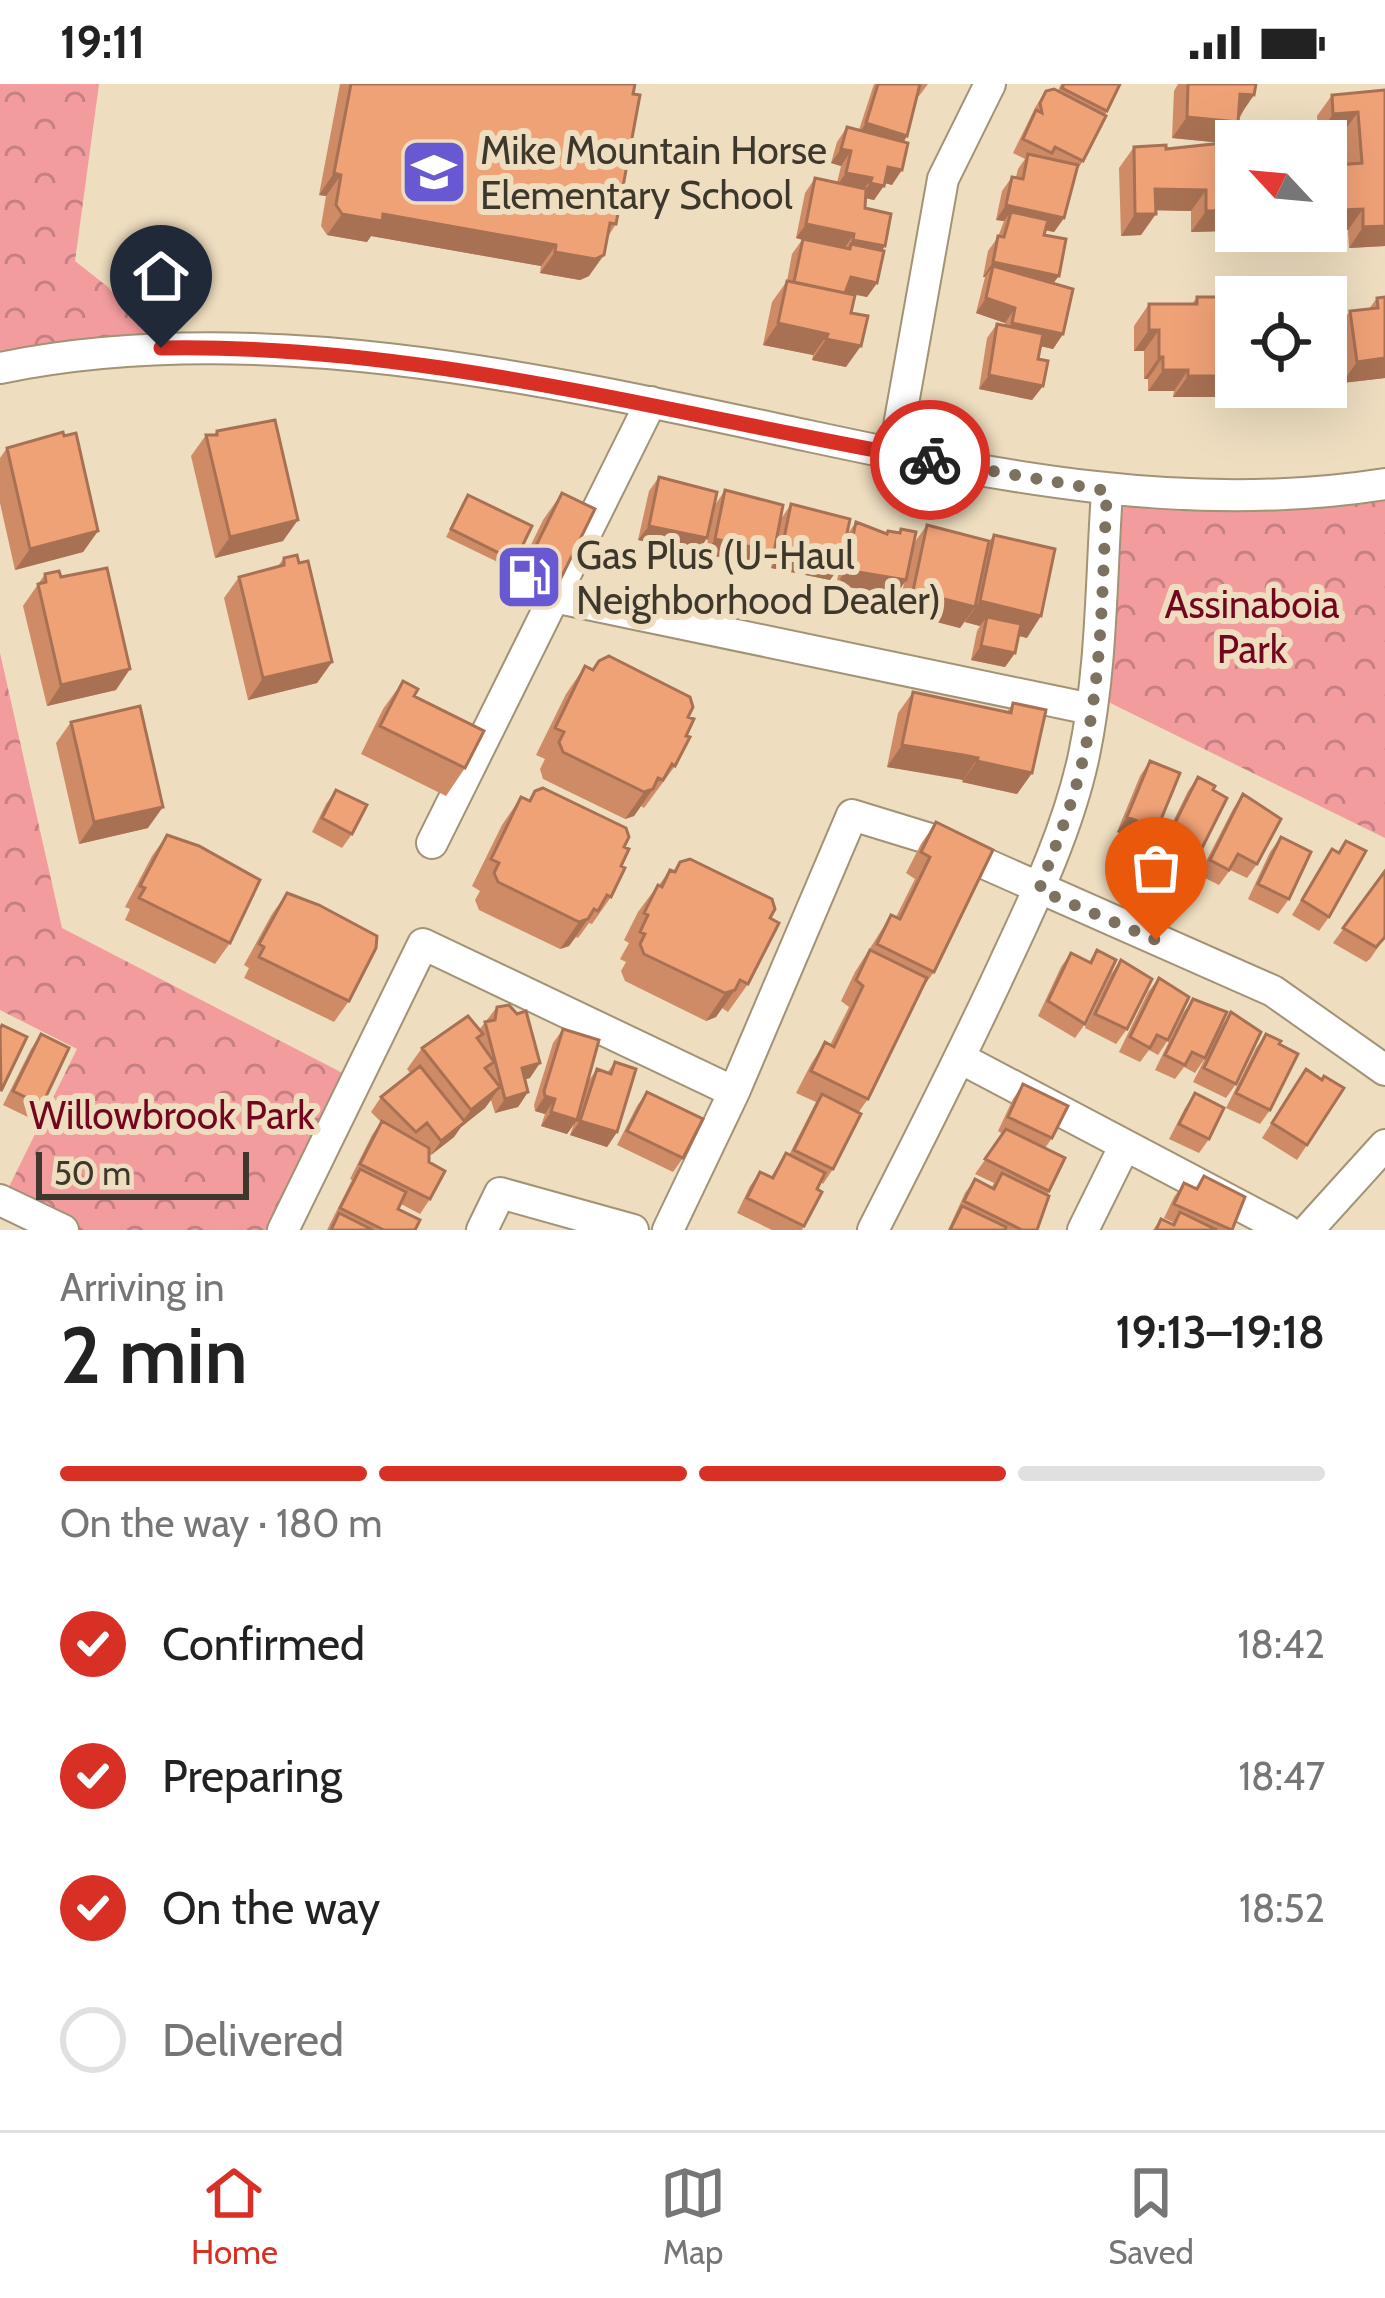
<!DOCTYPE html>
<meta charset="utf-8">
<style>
body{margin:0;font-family:Cabin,sans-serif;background:#f2f2f2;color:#222;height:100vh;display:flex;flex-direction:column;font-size:45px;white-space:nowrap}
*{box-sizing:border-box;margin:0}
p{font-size:39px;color:#767676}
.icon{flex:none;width:66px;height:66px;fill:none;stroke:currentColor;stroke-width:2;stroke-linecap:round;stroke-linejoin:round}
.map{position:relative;height:1146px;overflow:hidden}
.side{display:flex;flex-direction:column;background:#fff;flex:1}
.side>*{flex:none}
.needle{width:78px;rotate:296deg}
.fabs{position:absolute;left:1215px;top:36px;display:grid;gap:24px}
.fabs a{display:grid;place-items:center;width:132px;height:132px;border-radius:0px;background:#fff;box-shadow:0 12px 48px #0002;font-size:60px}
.scale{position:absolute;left:36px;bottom:30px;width:213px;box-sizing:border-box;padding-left:12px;border:6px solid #3e382c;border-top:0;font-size:33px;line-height:42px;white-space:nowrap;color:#3e382c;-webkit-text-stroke:9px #eeddbf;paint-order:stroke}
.pin{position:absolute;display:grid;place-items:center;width:102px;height:102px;color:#fff;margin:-123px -51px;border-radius:50% 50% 50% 0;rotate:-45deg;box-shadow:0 0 12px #0007}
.pin .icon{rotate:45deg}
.courier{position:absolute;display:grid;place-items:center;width:120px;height:120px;margin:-60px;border:9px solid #d93025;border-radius:50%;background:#fff;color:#222;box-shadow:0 3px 15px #0007}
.head em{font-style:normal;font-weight:600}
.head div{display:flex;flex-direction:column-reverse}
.head{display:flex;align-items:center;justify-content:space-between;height:204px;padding:0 60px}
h1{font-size:78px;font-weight:600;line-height:90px}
.bar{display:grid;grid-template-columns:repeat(4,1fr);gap:18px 12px;align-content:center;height:144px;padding:0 60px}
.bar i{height:15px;border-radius:9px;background:#e0e0e0}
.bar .on{background:#d93025}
.bar p{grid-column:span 4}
ol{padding:0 60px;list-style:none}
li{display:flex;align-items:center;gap:36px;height:132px}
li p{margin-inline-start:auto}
li .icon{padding:12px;border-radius:50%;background:#d93025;color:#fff;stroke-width:4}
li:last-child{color:#767676}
li i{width:66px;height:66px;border:6px solid #e0e0e0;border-radius:50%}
.status{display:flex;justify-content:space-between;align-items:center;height:84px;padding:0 60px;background:#fff;direction:ltr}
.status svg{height:33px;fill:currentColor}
.tabs{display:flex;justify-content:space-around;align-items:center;height:168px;border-top:3px solid #e0e0e0;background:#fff;font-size:33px;color:#767676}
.tabs a{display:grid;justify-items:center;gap:6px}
.tabs .on{color:#d93025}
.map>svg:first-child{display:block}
</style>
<div class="status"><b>19:11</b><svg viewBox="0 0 49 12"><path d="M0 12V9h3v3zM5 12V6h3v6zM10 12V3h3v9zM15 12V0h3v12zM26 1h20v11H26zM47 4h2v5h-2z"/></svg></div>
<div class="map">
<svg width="1385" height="1146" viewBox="0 0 1385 1146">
<defs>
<pattern id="park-crowns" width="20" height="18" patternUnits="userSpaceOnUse" patternTransform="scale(3)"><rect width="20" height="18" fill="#f39c9e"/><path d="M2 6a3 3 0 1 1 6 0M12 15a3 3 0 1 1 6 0" fill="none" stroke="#c68081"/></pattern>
</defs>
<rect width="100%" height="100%" fill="#eeddbf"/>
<!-- park -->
<path fill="url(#park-crowns)" d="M0,0h99l-24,177 33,26 53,61 -161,20z
M1385,400v354l-291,-143 13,-204z
M0,569l62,275 296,153 -75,149h-220l-61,-29 75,-152 -77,-39z"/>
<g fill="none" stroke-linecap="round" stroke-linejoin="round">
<!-- minor casing -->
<g stroke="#a29276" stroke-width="34">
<path id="minor" d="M0,284c261,-54 553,13 809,68 192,41 380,79 576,48
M894,370l49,-275 47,-95
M554,513l537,112
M432,759l219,-441
M960,974l326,172
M0,1116l63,30
M283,1146l140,-286 311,148
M482,1146l18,-37 133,37
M668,1146l66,-138 118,-277 75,23 346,153 112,79
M873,1146c46,-90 91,-179 133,-270 31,-66 63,-134 78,-205 18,-86 17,-176 23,-264
M1083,1146l42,-85
M1308,1146l77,-85"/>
</g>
<!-- minor -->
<use href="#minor" stroke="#fff" stroke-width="30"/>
</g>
<!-- wall -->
<path fill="#ce8b66" d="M340,0h295l-19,140 -9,14 -18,38 -9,4 -40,-7 1,-7 -170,-30 -4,6 -40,-7 -6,-9 5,-30 -7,-1z
M874,0h54l-9,12h-1l-26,89 -7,-2 -11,17 -8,-2 -1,10 17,42 -5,33 -10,14 -22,-4 6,20 -5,54 -34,-7 1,-5 -50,-10 9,-43 15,-21 5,-27 10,-14 -6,-2 9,-45 10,-15 22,5 4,-17 -10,-3 6,-21 10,-15 12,3z
M1061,0h59l-37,77 -6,9 -13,48 -10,14 -9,-2 -1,5 19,99 -10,15 -13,-3 -2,13 5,27 -11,14 -53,-11 8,-51 10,-14 8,2v-3l-29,-10 9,-36h-2l5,-26 10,-14 6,-16 -8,-1 6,-29 10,-14h4l2,-8 7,-10 -12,-6 23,-47 10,-15h12z
M1178,0h78l-18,38 -15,21 -51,-5 2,-47z
M1385,6v156l-36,2 -1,-18 -23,1 1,-53 10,-13 10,-1 -3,-31 -25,2 -1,-19 15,-21z
M1134,63l102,2v75h-4l-5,7 -36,1v-21l-35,-1 -15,25 -20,1 -2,-68z
M1197,213l19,100h-43l1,-6h-26v-12h-4v-28h-10v-25l15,-22h43z
M1385,213v81l-43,5 -7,-51 15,-21 19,-2 8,-11z
M217,347l66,110 -68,17 -24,-102 15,-21h8z
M7,364l91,83 -15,21 -68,18 -15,-67v-45z
M659,393l48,61 -10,15 -59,-13 11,-49z
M725,406l49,62 -11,14 -58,-12 10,-49z
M562,409l-1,85 -19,28 -33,-16 34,-70z
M468,411l47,66 -5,7 -64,-31z
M791,420l55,32 10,-14 30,12 2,-3 10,2 3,-4 13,14 13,-18 61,18 6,-8 33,103 -8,-2 -4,17 -10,14 -34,-7 6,-29 3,-5 -15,-4v-1l-5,7 -62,-16 6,-29 -8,12 -60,-10 4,-19 -10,14 -59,-12 10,-49z
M284,474l48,104 -15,21 -69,17 -24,-102 15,-21 39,-11z
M45,490l71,116 -69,16 -24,-100z
M599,577l89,56 -2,19 -11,30 -31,42 -3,-2 -7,10 -9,3 -82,-40 -3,-10 5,-10 -9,-4 30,-61 19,-28 7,4z
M403,597l62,87 -19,28 -85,-42 22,-45z
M913,608l94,20 6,-9 19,70 -15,21 -55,-12 1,-2 -15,-4 -61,-9 11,-54z
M71,638l77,106 -69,16 -23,-101z
M1150,677l7,68 -10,15 -30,-12 23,-56z
M1198,693l15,13 -14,64 -10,14 -30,-18 29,-59z
M336,706l16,44 -10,14 -30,-16 14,-28z
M535,707l89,56 -13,50 -19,27 -3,-1 -11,15 -2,-1 -7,9 -9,3 -81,-39 -4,-10 5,-9 -8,-5 30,-61 19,-28 7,4z
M1243,710l14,70 -10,14 -17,-8 -11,15 -20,-10 34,-66z
M936,738l-2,150 -14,19 -52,108 -10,14 -25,56 -10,15 -2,-2 -17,44 -2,4h-30l-35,-17 13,-27 10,-14 11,5 15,-24 3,2 27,-53 -20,-9 15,-29 14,-22 5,3 19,-38 -8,-6 14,-29 36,-57 5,2 19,-38 -9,-6 15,-29z
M167,751l63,108 -15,21 -90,-44 5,-11 -5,-2 27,-51z
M1281,753l8,62 -11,15 -30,-15 22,-47z
M1332,765l6,3 -9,65 -10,14 -27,-16z
M680,778l90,56 -22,66 -20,28 -6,-4 -6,9 -10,4 -81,-40 -4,-10 5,-9 -6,-3 9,-16 -5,-3 14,-28 20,-27h1l11,-15 3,2z
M1385,787v66l-15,22 -4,3 -33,-19z
M287,809l62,108 -15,21 -90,-44 5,-10 -5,-3 28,-51z
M1097,866l-12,74 -10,14 -37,-22 23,-49 10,-14 18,9z
M1121,876l6,69 -11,15 -31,-16 26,-54z
M1159,894l9,62 -10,15 -9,-5 -9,12 -21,-10 29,-60z
M1193,915l12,59 -10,15 -11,-6 -9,12 -20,-9 28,-57z
M497,923l33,71 -5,1 3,13 -10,15 -23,6 -4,-13 -6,8 -24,19 -7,10 -23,18 -2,-2 1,46 -10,15 -19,-10 -3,5 17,21h-88l25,-50 -2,-1 22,-44 9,-13 -10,-10 10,-15 30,-23 -4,-5 15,-21 57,-18z
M1231,928l5,72 -10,14 -33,-16 28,-55z
M563,945l24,54 10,-14 10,4 8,-11 2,70 -10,15 -37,-12 4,-11 -7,10 -26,-8 4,-12 -10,-3 -1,-6 19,-62z
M41,950l1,71 -10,14 -29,-14 28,-56z
M1266,950l4,76 -10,14 -34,-16 30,-60z
M1306,985l1,76 -10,15 -35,-22z
M1023,1000l29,54 -7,10 4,43 -12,39h-89l17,-37 10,-14 17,8 2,-4 -19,-9 28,-40 -5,-3 15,-32z
M647,1008l36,66 -10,14 -56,-27 20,-39z
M1195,1009l14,46 -10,14 -30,-14 16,-31z
M1204,1092l28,54h-79l8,-11 11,5 1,-2 -9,-4 10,-21 10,-14 11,6z"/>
<!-- shaded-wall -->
<path fill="#a87153" d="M1240,10l14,1 -15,22z
M1358,28l-15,21 -25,2 15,-21z
M1187,33l51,5 -15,21 -51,-5z
M866,39l41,13 -10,14 -41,-12z
M841,65l10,2 -10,15 -10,-3z
M888,83l14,3 -10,15 -14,-4z
M334,89l7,2 -15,21 -7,-1z
M846,89l26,5 -11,15 -25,-6z
M870,99l14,3 -10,14 -14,-3z
M1155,105l51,1 -15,21 -51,-1z
M1006,121l58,13 -10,14 -46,-10 3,-10 -7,9 -8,-1z
M1363,125l-15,21 -23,1 15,-21z
M1236,126v14h-4l-5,7 -36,1 15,-21z
M342,130h41l173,31 -15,21 -170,-30 -4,6 -40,-7z
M1135,130h21l-15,21 -20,1z
M806,140l48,10 -10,15 -48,-11z
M1385,142v20l-36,2 14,-21z
M853,156l32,6 -10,15 -25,-12 1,-5 -8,10z
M555,168l49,3 -15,21 -9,4 -40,-7z
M993,178l66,14 -11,14 -55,-24 -8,11h-2z
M851,193l26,6 -10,14 -26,-6z
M986,214l29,10 -10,15 -29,-10z
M778,239l50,11 -15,21 -50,-10z
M1012,239l51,11 -10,15 -51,-12z
M1149,246h10l-15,21h-10z
M826,255l35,7 -15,21 -34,-7z
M1159,273h4l-15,22h-4z
M1385,274v20l-43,5 15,-21z
M1163,286h25l-14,21h-26z
M989,291l54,11 -11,14 -53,-11z
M1188,292h43l-15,21h-43z
M298,436l-15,21 -68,17 15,-21z
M649,442l58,12 -10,15 -59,-13z
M98,447l-15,21 -68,18 15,-21z
M715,455l59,13 -11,14 -58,-12z
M781,469l59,13 -10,14 -59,-12z
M846,486l60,10 -10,15 -60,-10z
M913,507l62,16 -15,21 -62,-16z
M980,517l61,15 -14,22 -42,-11 2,-10 -7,9 -15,-4z
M981,562l34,7 -10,14 -34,-7z
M332,578l-15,21 -69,17 15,-22z
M130,585l-14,21 -69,16 14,-21z
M902,661l76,13 -15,22 -76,-13z
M977,677l55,12 -15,21 -55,-12z
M653,705l-19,27 -9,3 19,-27z
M163,723l-15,21 -69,16 15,-22z
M1127,733l30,12 -10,15 -30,-12z
M588,835l-19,27 -9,3 19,-27z
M735,906l-19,27 -10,4 19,-28z
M540,979l-10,15 -18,5 10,-15z
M500,1003l-15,21 -24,19 -7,10 -23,18 10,-14 18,-15 12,-16z
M528,1008l-10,15 -23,6 10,-14z
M545,1012l10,3 -10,15 -10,-3z
M551,1028l26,8 -10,14 -26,-8z
M580,1037l37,11 -10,15 -37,-12z"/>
<!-- building -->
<path fill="#f0a277" stroke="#a87153" stroke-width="3" d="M351,0h284l-2,10 7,1 -24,129 -6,-1 -6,32 -9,4 -40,-7 1,-7 -173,-31 -1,7 -40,-7 -6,-9 5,-30 -7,-2z
M878,0h42l-13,52 -41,-13z
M1064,0h56l-13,27 -45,-23z
M1188,0h68l-2,11 -14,-1 -2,28 -51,-5z
M1054,5l52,27 -23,45 -28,-14 -3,6 -29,-14 13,-29 6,3 -2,-10 6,-12z
M1385,6v136l-22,1v-18l-23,1 -4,-45 26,-2 -4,-51 -25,2 -1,-19z
M847,43l61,16 -6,27 -14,-3 -4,19 -14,-3 2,-5 -26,-5 5,-22 -10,-2z
M1223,59v7l13,-1v61l-30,1v-21l-51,-1 1,25h-21l-1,-67 32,-2v4z
M1028,70l50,11 -14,53 -58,-13 6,-28 11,2z
M815,94l51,11 -1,19 26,6 -6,32 -32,-6 1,-6 -48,-10z
M1011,128l37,8 -4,15 22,4 -7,37 -66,-14 5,-26 6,1z
M803,155l47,10 1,-5 33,7 -7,32 -26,-6 -6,16 -51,-11z
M993,182l80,23 -10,45 -51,-11 3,-15 -29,-10z
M787,197l68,14 -4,18 17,3 -7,30 -35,-7 2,-5 -50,-11z
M1197,213h24l-1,30 11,1v48h-43v-6h-25v-13h-4v-27h-10v-26h48z
M1385,213v61l-28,4 -7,-51 28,-3 -1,-10z
M997,240l46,10 -5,25 10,2 -5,25 -54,-11z
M275,336l23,100 -68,17 -24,-102h11v-4z
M63,348l1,4 12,-3 22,98 -68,18 -23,-101z
M659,393l58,15 -10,46 -58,-12z
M725,406l58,15 -9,47 -59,-13z
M562,409l33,16 -34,69 -33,-16z
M468,411l64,31 -17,35 -64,-32z
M791,420l59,15 -10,47 -59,-13z
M856,438l31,12 1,-3 12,2 1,-4 15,3 -10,48 -60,-10z
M927,441l62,16 -14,66 -62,-16z
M994,451l61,14 -14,67 -61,-15z
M297,471l2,8 9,-2 24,101 -69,16 -24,-101 45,-12v-7z
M107,484l23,101 -69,16 -23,-101 8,-2 -1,-8 14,-3 2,6z
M987,533l34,7 -6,29 -34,-7z
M609,572l81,41 3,10 -5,10 6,2 -8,17 4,1 -15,29 -3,-2 -9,16 -5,-2 -5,11 -9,3 -81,-40 -4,-10 5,-10 -9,-4 30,-62 8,4 6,-9z
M403,597l15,8 -4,7 70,35 -19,37 -85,-42z
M913,608l98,21 2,-10 33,7 -14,63 -55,-12 1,-3 -15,-3 -61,-10z
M140,622l23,101 -69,15 -23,-100z
M1150,677l30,12 -23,56 -30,-12z
M1198,693l17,9 -2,4 14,8 -28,56 -30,-19z
M543,704l83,40 3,9 -5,10 5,2 -8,17 4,2 -14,29 -4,-2 -9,16 -4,-2 -6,10 -9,3 -81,-40 -4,-9 5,-10 -8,-4 30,-62 9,4 5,-10z
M336,706l31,15 -15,29 -30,-16z
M1243,710l38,25 -24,45 -19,-10 -9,16 -19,-10z
M936,738l57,28 -59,122 -57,-28 14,-29 9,4 30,-62 -9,-5z
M167,751l32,11 61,34 -30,63 -91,-45 6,-10 -5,-2z
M1281,753l30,15 -22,47 -31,-15z
M1346,757l20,10 -37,66 -27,-17 30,-51 7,4z
M690,775l82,40 3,10 -5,9 9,5 -31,61 -8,-4 -5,10 -10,3 -81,-39 -4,-10 5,-10 -5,-2 8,-17 -4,-2 14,-28 4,2 8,-17 5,2 5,-10z
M1385,787v66l-9,10 -33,-19z
M287,809l32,12 58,31 -1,12 -27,53 -90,-44 5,-10 -5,-3z
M870,866l57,28 -59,121 -57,-28 14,-29 9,5 29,-61 -7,-6z
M1097,866l19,10 -31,64 -37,-23 23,-48 20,10z
M1121,876l31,19 -25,50 -32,-15z
M1159,894l30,19 -21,43 -11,-5 -7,13 -20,-11z
M1193,915l34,13 -22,46 -13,-6 -7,13 -20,-10z
M509,921l8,9 9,-3 14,52 -18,5 6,24 -23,7 -20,-77 10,-2 2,-13z
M1231,928l30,20 -25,52 -32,-16z
M468,932l15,18 -6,4 17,24 -9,6 15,19 -29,23 -49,-62z
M2,941l25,12 -26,54 -1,-62z
M563,945l36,11 -22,80 -26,-8 4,-13 -10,-3 -1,-5z
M41,950l28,14 -27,57 -29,-14z
M1266,950l15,7 -2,3 19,10 -28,56 -34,-17z
M615,978l21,7 -19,63 -37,-11 17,-52 14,5z
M420,982l45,56 -24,19 -14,-18 -11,9 -35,-35z
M1306,985l16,11 2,-4 20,12 -37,57 -35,-22z
M1023,1000l45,22 -16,32 -44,-21z
M647,1008l56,27 -20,39 -56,-27z
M1195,1009l29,15 -15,31 -30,-15z
M822,1010l39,20 -28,55 -39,-19z
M382,1037l47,27v14l16,9 -15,28 -70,-35z
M1006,1045l59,29 -16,33 -64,-32z
M786,1069l39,20 -8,16 5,3 -18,34 -57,-28 13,-26 13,6z
M360,1085l46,23 -8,17 22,11 -5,10h-31l-44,-22z
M1002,1089l47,23 -12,34h-15l-58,-29 11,-22 19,10z
M1204,1092l41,21 -13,33 -58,-26 10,-21 13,6z
M962,1122l44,21 -1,3h-55z
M1180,1128l37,18h-61l5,-11 13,6z
M339,1129l34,17h-42z"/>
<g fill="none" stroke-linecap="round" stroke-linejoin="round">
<!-- done -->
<path stroke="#7c725f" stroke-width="12" stroke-dasharray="0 21.6" d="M930,376l177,31c-5,89 -4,181 -24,268 -10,45 -28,88 -44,131l117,50"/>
<!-- route -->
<path stroke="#d93025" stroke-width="15" d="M161,264c262,-5 514,68 769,112"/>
</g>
<!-- icons -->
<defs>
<g id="school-square" transform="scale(3.45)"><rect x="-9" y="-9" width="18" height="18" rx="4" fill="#6859d2" stroke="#eeddbf"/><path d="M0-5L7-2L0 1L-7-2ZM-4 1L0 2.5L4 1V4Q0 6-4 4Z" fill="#fff"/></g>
<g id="fuel-square" transform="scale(3.45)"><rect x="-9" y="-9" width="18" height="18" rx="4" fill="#6859d2" stroke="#eeddbf"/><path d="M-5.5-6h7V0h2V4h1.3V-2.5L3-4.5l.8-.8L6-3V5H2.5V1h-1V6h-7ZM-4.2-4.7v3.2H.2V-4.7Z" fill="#fff"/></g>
</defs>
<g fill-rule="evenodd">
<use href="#school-square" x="434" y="88"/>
<use href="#fuel-square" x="529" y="493"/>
</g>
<g text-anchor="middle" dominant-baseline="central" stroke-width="12" stroke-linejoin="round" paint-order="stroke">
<!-- poi labels -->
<g font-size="39" fill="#3e382c" stroke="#eeddbf" text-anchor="start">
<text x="480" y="66">Mike Mountain Horse<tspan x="480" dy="45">Elementary School</tspan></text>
<text x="576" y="471">Gas Plus (U-Haul<tspan x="576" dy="45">Neighborhood Dealer)</tspan></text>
</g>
<!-- park labels -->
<g font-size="39" fill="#74051f" stroke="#eeddbf">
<text x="1252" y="520">Assinaboia<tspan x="1252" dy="45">Park</tspan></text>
<text x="172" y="1031">Willowbrook Park</text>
</g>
</g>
</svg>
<div class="fabs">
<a><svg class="needle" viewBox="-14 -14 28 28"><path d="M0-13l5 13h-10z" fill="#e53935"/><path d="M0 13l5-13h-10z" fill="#767676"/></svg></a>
<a><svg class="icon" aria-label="locate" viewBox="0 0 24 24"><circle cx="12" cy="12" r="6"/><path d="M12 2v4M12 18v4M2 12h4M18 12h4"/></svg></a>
</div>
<div class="scale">50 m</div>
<div class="pin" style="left:1156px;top:856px;background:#ea580c"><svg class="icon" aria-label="bag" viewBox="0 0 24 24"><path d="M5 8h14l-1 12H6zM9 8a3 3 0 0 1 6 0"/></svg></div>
<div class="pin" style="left:161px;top:264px;background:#1f2937"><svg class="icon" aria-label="home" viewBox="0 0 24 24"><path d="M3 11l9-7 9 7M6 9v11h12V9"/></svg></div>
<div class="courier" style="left:930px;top:376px"><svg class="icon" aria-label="bike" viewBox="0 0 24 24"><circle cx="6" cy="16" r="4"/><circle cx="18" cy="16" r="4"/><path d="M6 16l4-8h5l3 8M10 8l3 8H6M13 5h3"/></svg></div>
</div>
<section class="side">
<div class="head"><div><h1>2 min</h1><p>Arriving in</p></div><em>19:13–19:18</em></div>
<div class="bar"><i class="on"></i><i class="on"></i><i class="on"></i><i></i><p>On the way · 180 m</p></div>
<ol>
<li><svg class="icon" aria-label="check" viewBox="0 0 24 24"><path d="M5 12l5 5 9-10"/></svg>Confirmed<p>18:42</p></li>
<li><svg class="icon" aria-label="check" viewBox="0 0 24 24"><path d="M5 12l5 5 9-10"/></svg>Preparing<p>18:47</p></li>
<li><svg class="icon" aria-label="check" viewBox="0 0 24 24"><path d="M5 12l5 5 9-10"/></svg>On the way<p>18:52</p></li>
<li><i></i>Delivered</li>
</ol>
</section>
<nav class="tabs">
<a class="on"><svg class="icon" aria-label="home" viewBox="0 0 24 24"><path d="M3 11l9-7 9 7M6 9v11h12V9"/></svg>Home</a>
<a><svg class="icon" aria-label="map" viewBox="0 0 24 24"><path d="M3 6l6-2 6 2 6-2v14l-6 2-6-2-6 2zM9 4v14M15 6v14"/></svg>Map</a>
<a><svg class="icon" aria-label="saved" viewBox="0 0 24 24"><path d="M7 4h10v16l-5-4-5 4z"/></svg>Saved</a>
</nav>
